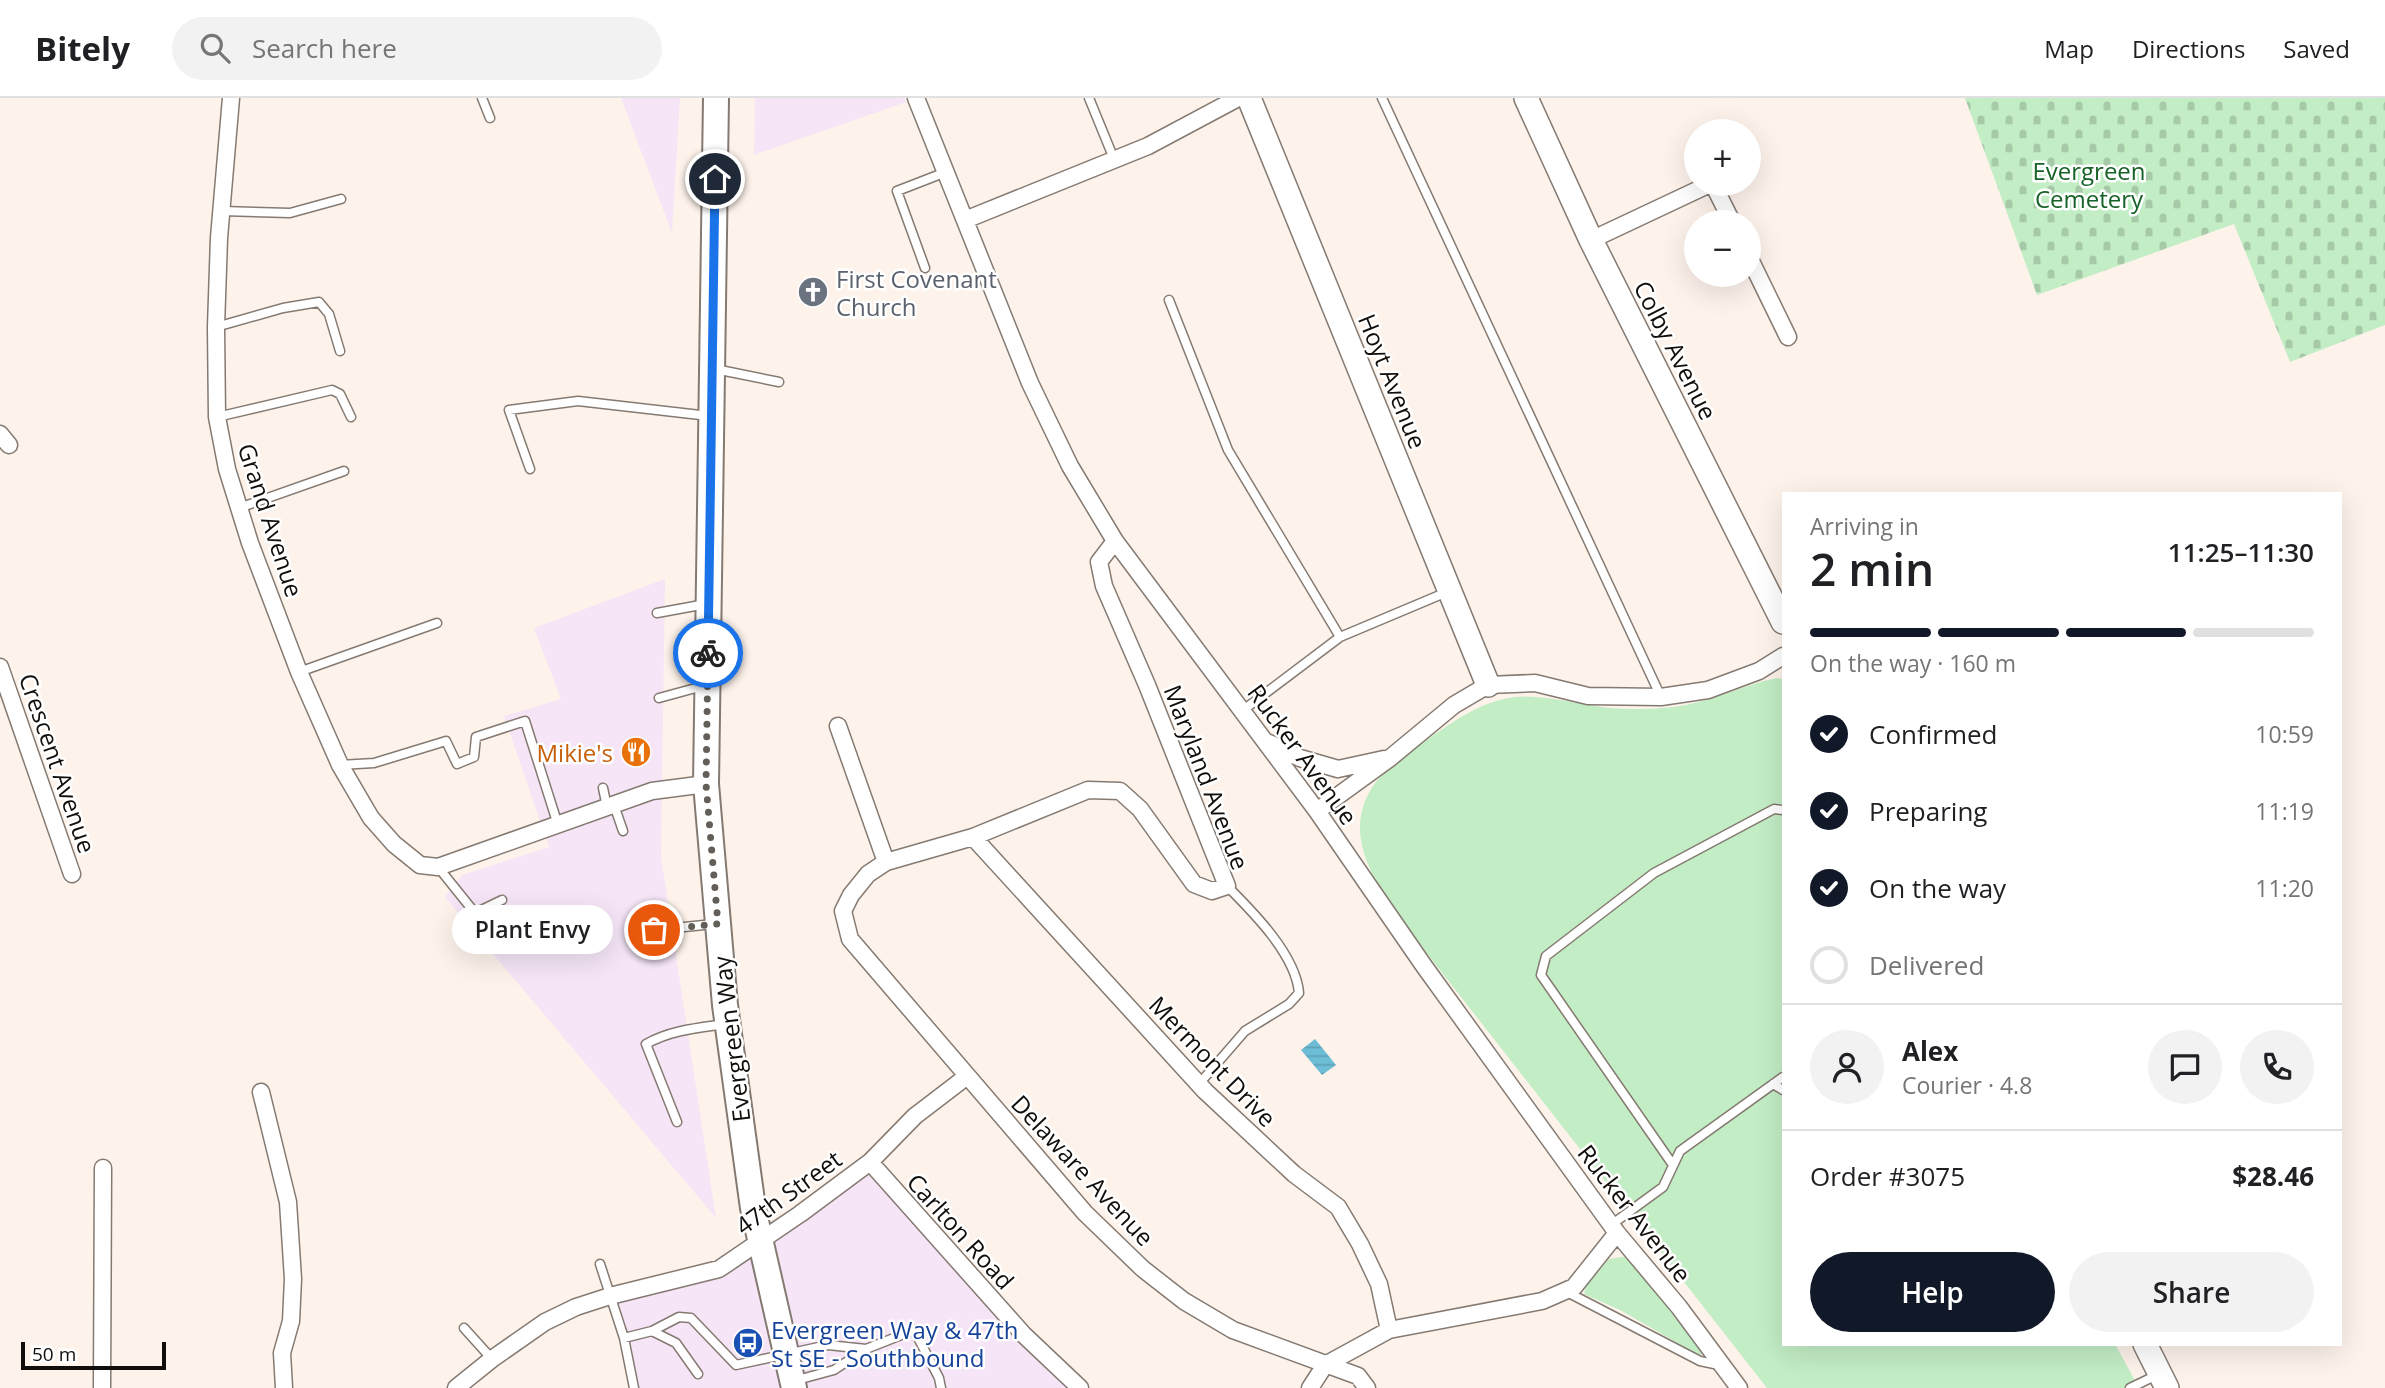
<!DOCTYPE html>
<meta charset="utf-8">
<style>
body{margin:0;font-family:"Open Sans",sans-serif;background:#f2f2f2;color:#202124;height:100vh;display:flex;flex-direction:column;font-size:26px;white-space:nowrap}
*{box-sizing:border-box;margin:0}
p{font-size:23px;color:#757577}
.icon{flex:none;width:38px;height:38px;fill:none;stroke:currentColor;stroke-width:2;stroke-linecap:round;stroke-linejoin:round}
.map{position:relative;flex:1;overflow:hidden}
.sheet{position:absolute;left:1782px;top:394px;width:560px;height:854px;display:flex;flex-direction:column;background:#fff;border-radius:0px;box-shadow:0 7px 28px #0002}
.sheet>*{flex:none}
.controls{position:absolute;left:1684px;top:21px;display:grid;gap:14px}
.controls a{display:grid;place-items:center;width:77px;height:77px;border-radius:50%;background:#fff;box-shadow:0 7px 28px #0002;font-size:35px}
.scale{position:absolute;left:21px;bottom:18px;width:145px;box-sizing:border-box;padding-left:7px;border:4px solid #110d0a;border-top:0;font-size:19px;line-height:24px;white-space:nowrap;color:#110d0a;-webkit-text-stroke:5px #fff;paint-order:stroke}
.pin{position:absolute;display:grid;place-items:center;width:60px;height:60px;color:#fff;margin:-30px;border:4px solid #fff;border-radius:50%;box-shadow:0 2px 7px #0007}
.courier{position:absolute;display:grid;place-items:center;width:70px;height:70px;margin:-35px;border:5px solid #1a73e8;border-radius:50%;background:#fff;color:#222;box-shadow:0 2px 9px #0007}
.bubble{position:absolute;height:49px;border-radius:24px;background:#fff;box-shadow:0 7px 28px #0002;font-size:23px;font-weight:600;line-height:49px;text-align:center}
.head em{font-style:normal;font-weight:600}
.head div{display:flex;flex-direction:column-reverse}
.head{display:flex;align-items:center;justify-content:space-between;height:119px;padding:0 28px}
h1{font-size:46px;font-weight:600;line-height:52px}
.bar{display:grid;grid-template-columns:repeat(4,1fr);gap:10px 7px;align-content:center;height:84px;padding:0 28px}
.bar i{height:9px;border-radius:5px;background:#e0e0e0}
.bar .on{background:#111827}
.bar p{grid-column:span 4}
.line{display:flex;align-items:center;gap:18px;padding:0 28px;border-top:2px solid #e0e0e0}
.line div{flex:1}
.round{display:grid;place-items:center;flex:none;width:74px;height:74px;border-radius:37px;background:#f2f2f2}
ol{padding:0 28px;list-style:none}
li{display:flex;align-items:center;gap:21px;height:77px}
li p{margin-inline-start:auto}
li .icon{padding:7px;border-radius:50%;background:#111827;color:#fff;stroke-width:4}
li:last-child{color:#757577}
li i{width:38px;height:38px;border:4px solid #e0e0e0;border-radius:50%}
.cta{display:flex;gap:14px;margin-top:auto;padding:14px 28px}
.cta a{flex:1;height:80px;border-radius:42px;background:#111827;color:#fff;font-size:28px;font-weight:600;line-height:80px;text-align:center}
.cta a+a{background:#f2f2f2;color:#202124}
header{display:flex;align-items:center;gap:42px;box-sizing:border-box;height:98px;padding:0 35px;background:#fff;border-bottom:2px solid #e0e0e0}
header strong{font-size:33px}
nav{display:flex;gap:38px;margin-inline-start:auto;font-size:24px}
.search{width:490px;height:63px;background:#f2f2f2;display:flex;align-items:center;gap:18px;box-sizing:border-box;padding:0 24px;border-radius:38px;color:#757577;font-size:26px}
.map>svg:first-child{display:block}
</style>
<header>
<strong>Bitely</strong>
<div class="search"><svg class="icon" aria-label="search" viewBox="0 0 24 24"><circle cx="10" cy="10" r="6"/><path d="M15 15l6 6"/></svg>Search here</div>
<nav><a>Map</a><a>Directions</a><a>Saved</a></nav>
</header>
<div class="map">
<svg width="2385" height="1290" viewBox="0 0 2385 1290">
<defs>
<pattern id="cemetery-stones" width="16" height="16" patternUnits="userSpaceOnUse" patternTransform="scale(1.75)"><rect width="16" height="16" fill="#c2edc5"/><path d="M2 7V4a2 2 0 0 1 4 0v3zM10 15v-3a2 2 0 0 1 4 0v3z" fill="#a6caa8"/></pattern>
<pattern id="water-rules" width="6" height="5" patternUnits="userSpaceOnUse" patternTransform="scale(1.75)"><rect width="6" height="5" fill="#6ebdd7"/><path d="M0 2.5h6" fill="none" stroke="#5ea1b7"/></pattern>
</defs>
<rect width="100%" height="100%" fill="#fdf3eb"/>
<!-- commercial -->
<path fill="#f5e5f7" d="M621,0h59l-8,135z
M755,0h149l2,4 -152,53z
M665,481l-4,278 55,361 -271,-321 17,-22 87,-28 -45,-131 57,-17 -27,-71z
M870,1064l218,226h-455l-23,-92 109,-27z"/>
<!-- green -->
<path fill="#c2edc5" d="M1776,580l7,1v665h332l24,44h-372l-342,-437c-33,-46 -91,-106 -52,-165 13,-19 34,-32 52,-45 28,-19 55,-40 90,-44 31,-3 64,8 95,11 21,2 43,1 64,-1 36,-5 67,-21 102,-29z
M1628,1158l76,99 -9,-2 -75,-43 -36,-16 2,-8 23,-27z"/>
<!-- cemetery -->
<path fill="url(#cemetery-stones)" d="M1965,0h420v227l-95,37 -56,-138 -197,71z"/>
<!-- water -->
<path fill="url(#water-rules)" d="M1315,941l21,26 -14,10 -21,-25z"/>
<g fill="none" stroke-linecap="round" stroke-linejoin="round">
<!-- lane casing -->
<g stroke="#857a71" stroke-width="11">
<path id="lane" d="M482,0l8,20
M1089,0l25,61
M1382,0l279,599
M222,113l68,2 51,-14
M925,170l-28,-77 49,-19
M1169,202l59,150 112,187
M216,229l67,-19 36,-6 10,12 11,37
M715,271l64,13
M217,319l115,-27 8,4 11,23
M530,371l-21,-59 69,-9 131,15
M239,410l105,-37
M657,515l49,-9
M299,574l138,-49
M659,600l44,-12
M1242,613l98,-74 107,-45
M340,667l34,-2 72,-22 11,23 17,-7 2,-20 49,-16 33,104
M603,690l4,19
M614,707l9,26
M438,769l37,46 27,-13
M654,832l60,-6
M1199,986l46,-53 44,-27 10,-11c-3,-38 -46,-81 -72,-107
M1773,986l10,6
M677,1024l-31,-78c25,-14 51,-16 79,-20
M1673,1067l-132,-190 5,-19 108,-83 120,-64 9,1
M1611,1127l52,-38 17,-36 103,-74
M600,1166l24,74 28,-7 24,12 22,31
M1565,1193l135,70 19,4
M464,1230l28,31
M652,1233l27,-14 12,1 45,47 92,-20 38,4
M624,1240l10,50
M797,1282l37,-10 32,-21 48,-19 25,48 2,10
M2130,1290l27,-13"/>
</g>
<!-- street casing -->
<g stroke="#857a71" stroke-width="19">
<path id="street" d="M231,0l-12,140 -3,89 1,90 10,52 23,74 49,129 41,93 31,53 23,26 26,21 18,2 214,-76 54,-7
M916,0l114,285 40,83 45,75 202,270 107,155 193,267 62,74 60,81
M1713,86l19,38
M965,122l183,-74 90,-48
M1591,142l119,-56
M1748,157l40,82
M0,336l9,11
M1115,443l-16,21 5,24 43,99 80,201 -15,5 -18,-7 -54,-75 -20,-18 -32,-1 -115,47 -87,25 -18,12 -17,21 -8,16 7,28 235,274 58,56 41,32 49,29 125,46 9,12
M0,569l72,207
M838,628l48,136
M1269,645l31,15 38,11 46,-10
M1317,713l73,-53 64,-53 34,-20 47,-2 53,13 73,1 47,-7 51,-19 24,-15
M973,739l232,254 89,83 44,33 22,37 19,40 10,46
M261,994l27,110 5,77 -2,42 -9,32 2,35
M870,1064l154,173 56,53
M102,1290l1,-220
M456,1290l36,-29 53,-37 31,-15 34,-11 109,-27 81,-55 70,-52 45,-46 51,-39
M1310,1290l15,-23 64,-35 153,-29 32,-14 43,-54"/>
</g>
<!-- secondary casing -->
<g stroke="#857a71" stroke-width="26">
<path id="secondary" d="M1249,0l239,587
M1526,0l65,142 192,382
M2145,1246l22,44"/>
</g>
<!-- primary casing -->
<g stroke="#857a71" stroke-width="28">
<path id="primary" d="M716,0l-10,686 19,221 28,203 41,180"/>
</g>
<!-- lane -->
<use href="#lane" stroke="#fff" stroke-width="8"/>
<!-- street -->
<use href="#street" stroke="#fff" stroke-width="16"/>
<!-- secondary -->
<use href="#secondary" stroke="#fff" stroke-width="23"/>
<!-- primary -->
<use href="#primary" stroke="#fff" stroke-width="24"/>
</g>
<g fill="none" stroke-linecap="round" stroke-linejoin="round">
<!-- done -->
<path stroke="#645e59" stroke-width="7" stroke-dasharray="0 12.6" d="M654,832l64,-6 -12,-140 2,-131"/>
<!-- route -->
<path stroke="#1a73e8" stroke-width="9" d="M708,555l7,-474"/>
</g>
<!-- icons -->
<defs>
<g id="church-disc" transform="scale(1.575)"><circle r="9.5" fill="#6b7280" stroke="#fff"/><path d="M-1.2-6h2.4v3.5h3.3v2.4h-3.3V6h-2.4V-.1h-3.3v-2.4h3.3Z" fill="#fff"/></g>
<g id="restaurant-disc" transform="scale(1.575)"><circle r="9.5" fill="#e8710a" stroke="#fff"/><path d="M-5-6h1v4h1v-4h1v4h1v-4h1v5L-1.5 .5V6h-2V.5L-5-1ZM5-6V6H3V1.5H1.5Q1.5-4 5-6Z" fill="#fff"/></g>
<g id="bus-disc" transform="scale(1.575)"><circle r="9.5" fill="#1a4fb4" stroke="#fff"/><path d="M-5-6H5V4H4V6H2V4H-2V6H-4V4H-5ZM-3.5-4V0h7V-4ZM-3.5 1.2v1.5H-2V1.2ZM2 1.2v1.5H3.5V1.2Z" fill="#fff"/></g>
</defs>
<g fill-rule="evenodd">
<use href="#church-disc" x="813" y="194"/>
<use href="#restaurant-disc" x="636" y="654"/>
<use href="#bus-disc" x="748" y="1245"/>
</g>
<g text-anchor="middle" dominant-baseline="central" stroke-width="5" stroke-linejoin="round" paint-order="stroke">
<!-- park labels -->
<g font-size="24" fill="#176227" stroke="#fff">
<text x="2089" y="72">Evergreen<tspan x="2089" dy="28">Cemetery</tspan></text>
</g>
<!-- worship labels -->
<g font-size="24" fill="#5b616d" stroke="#fff" text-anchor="start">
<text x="836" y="180">First Covenant<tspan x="836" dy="28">Church</tspan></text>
</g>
<!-- street labels -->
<g font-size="24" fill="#110d0a" stroke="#fff">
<text transform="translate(1676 252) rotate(63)">Colby Avenue</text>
<text transform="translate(1393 283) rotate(68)">Hoyt Avenue</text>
<text transform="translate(271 422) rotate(72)">Grand Avenue</text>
<text transform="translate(1303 656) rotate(54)">Rucker Avenue</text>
<text transform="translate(58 665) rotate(71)">Crescent Avenue</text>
<text transform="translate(1207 679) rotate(69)">Maryland Avenue</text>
<text transform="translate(731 941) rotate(-97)">Evergreen Way</text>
<text transform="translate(1213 963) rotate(46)">Mermont Drive</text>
<text transform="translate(1083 1072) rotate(47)">Delaware Avenue</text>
<text transform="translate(788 1094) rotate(-36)">47th Street</text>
<text transform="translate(1635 1115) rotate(52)">Rucker Avenue</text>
<text transform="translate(961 1133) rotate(48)">Carlton Road</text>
</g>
<!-- food labels -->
<g font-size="24" fill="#c56008" stroke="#fff" text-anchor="end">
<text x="613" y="654">Mikie's</text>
</g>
<!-- transit labels -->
<g font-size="24" fill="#164399" stroke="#fff" text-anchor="start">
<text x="771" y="1231">Evergreen Way &amp; 47th<tspan x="771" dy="28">St SE - Southbound</tspan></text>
</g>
</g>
</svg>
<div class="controls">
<a>+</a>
<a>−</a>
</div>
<div class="scale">50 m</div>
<div class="pin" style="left:654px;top:832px;background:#ea580c"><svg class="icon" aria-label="bag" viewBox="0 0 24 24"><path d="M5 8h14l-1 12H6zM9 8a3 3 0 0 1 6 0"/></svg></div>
<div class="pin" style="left:715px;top:81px;background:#1f2937"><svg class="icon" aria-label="home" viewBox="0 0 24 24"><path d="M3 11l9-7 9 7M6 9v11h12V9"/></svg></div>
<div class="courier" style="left:708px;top:555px"><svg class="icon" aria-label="bike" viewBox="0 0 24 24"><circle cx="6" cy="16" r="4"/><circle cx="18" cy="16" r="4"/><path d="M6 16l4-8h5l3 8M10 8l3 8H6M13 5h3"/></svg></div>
<div class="bubble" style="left:452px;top:807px;width:161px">Plant Envy</div>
<section class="sheet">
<div class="head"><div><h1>2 min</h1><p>Arriving in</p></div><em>11:25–11:30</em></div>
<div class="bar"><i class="on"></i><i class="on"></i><i class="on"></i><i></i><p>On the way · 160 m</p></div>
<ol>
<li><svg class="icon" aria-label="check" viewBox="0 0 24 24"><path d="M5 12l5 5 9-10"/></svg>Confirmed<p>10:59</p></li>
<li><svg class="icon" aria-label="check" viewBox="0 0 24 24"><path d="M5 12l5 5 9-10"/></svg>Preparing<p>11:19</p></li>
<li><svg class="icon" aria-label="check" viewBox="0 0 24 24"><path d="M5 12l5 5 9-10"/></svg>On the way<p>11:20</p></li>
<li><i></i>Delivered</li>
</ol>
<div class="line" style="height:126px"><a class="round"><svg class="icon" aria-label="person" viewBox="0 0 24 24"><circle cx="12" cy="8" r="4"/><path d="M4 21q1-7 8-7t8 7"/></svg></a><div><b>Alex</b><p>Courier · 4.8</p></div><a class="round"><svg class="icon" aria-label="chat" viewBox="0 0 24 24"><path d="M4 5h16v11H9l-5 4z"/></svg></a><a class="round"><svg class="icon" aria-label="phone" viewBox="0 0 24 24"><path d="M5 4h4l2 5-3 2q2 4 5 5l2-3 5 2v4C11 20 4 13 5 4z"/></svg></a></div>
<div class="line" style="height:91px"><div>Order #3075</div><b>$28.46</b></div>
<div class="cta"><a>Help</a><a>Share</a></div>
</section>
</div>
